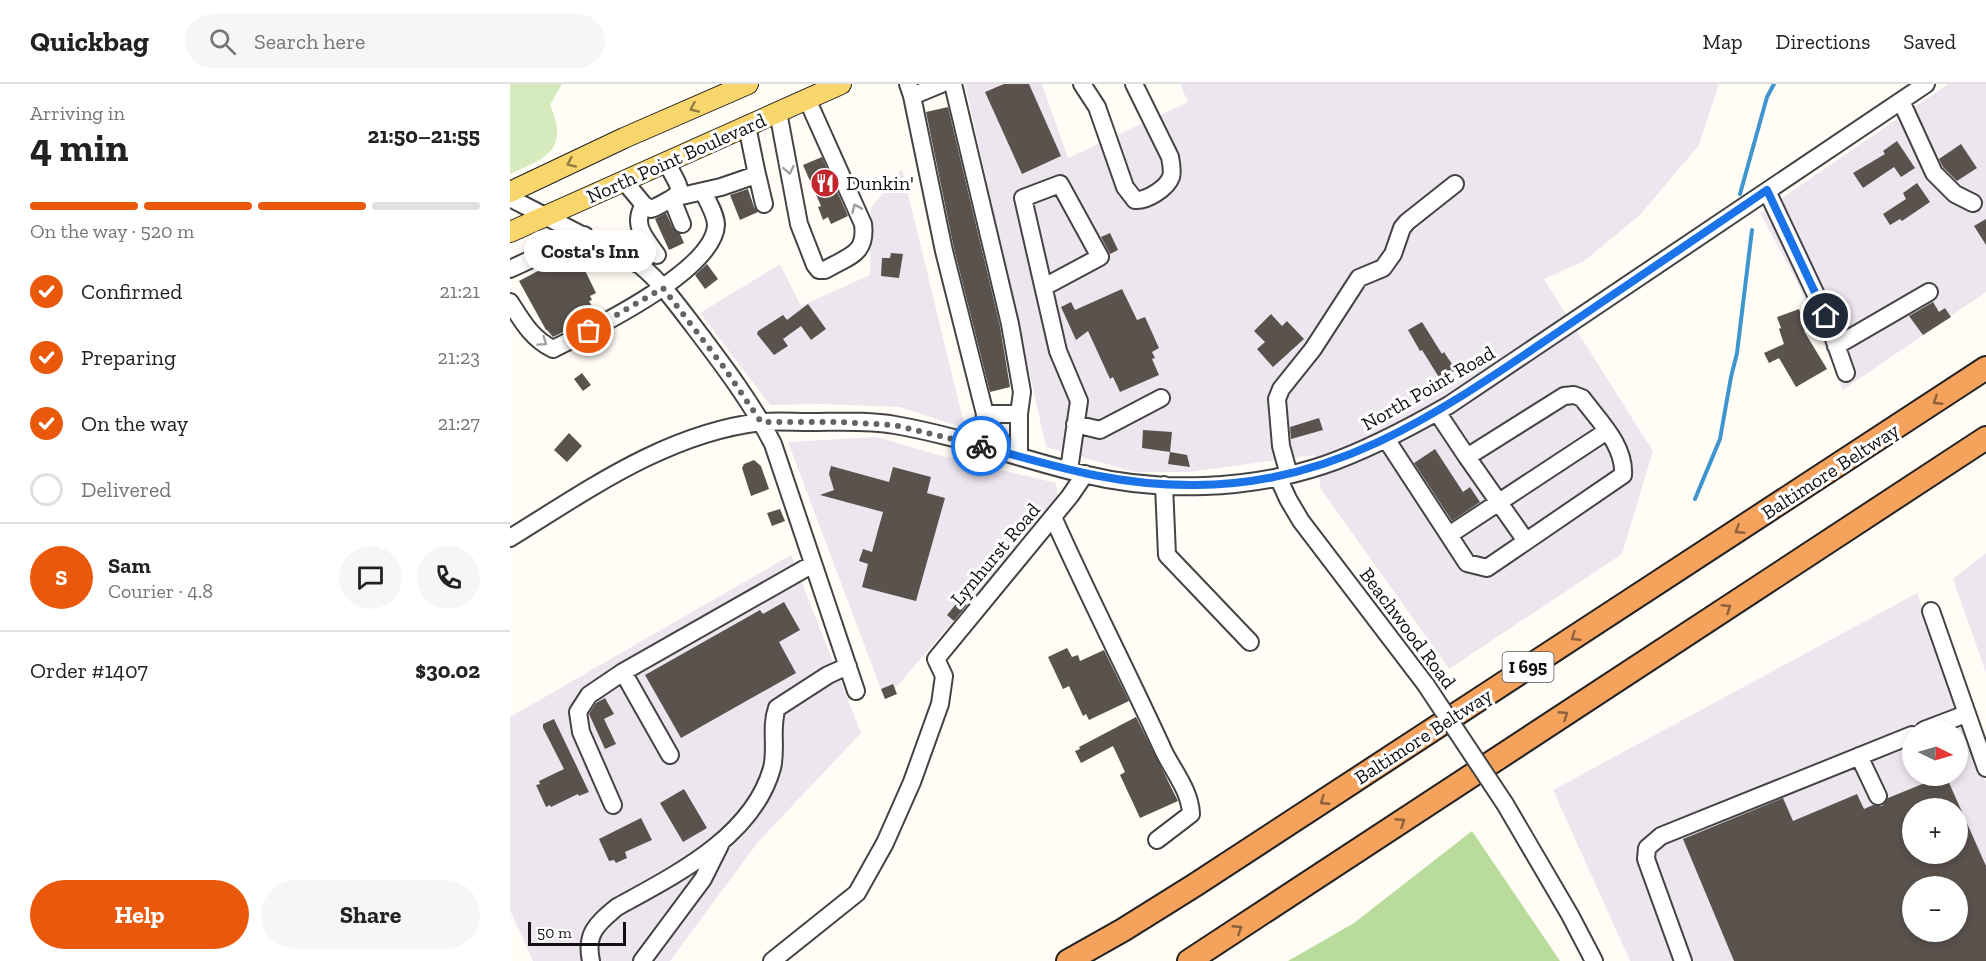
<!DOCTYPE html>
<meta charset="utf-8">
<style>
body{margin:0;font-family:"Zilla Slab",serif;background:#f6f6f6;color:#222;height:100vh;display:flex;flex-direction:column;font-size:22px;white-space:nowrap}
*{box-sizing:border-box;margin:0}
p{font-size:20px;color:#767676}
.icon{flex:none;width:33px;height:33px;fill:none;stroke:currentColor;stroke-width:2;stroke-linecap:round;stroke-linejoin:round}
.map{position:relative;flex:1;overflow:hidden}
.side{display:flex;flex-direction:column;background:#fff;width:510px}
.side>*{flex:none}
.needle{width:39px;rotate:95deg}
.tools{position:absolute;left:1392px;top:636px;display:grid;gap:12px}
.tools a{display:grid;place-items:center;width:66px;height:66px;border-radius:50%;background:#fff;box-shadow:0 3px 9px #0003;font-size:30px}
.scale{position:absolute;left:18px;bottom:15px;width:98px;box-sizing:border-box;padding-left:6px;border:3px solid #111;border-top:0;font-size:16px;line-height:21px;white-space:nowrap;color:#111;-webkit-text-stroke:4px #fff;paint-order:stroke}
.pin{position:absolute;display:grid;place-items:center;width:51px;height:51px;color:#fff;margin:-26px;border:3px solid #fff;border-radius:50%;box-shadow:0 2px 6px #0007}
.courier{position:absolute;display:grid;place-items:center;width:60px;height:60px;margin:-30px;border:4px solid #1a73e8;border-radius:50%;background:#fff;color:#222;box-shadow:0 2px 8px #0007}
.bubble{position:absolute;height:42px;border-radius:21px;background:#fff;box-shadow:0 3px 9px #0003;font-size:20px;font-weight:800;line-height:42px;text-align:center}
.summary em{font-style:normal;font-weight:800}
.summary div{display:flex;flex-direction:column-reverse}
.summary{display:flex;align-items:center;justify-content:space-between;height:102px;padding:0 30px}
h1{font-size:39px;font-weight:800;line-height:45px}
.bar{display:grid;grid-template-columns:repeat(4,1fr);gap:9px 6px;align-content:center;height:72px;padding:0 30px}
.bar i{height:8px;border-radius:4px;background:#e0e0e0}
.bar .active{background:#ea580c}
.bar p{grid-column:span 4}
.line{display:flex;align-items:center;gap:15px;padding:0 30px;border-top:2px solid #e0e0e0}
.line div{flex:1}
.round{display:grid;place-items:center;flex:none;width:63px;height:63px;border-radius:32px;background:#f6f6f6}
ol{padding:0 30px;list-style:none}
li{display:flex;align-items:center;gap:18px;height:66px}
li p{margin-inline-start:auto}
li .icon{padding:6px;border-radius:50%;background:#ea580c;color:#fff;stroke-width:4}
li:last-child{color:#767676}
li i{width:33px;height:33px;border:3px solid #e0e0e0;border-radius:50%}
.action{display:flex;gap:12px;margin-top:auto;padding:12px 30px}
.action a{flex:1;height:69px;border-radius:36px;background:#ea580c;color:#fff;font-size:24px;font-weight:800;line-height:69px;text-align:center}
.action a+a{background:#f6f6f6;color:#222}
header{display:flex;align-items:center;gap:36px;box-sizing:border-box;height:84px;padding:0 30px;background:#fff;border-bottom:2px solid #e0e0e0}
header strong{font-size:28px}
nav{display:flex;gap:33px;margin-inline-start:auto;font-size:21px}
.search{width:420px;height:54px;background:#f6f6f6;display:flex;align-items:center;gap:15px;box-sizing:border-box;padding:0 21px;border-radius:33px;color:#767676;font-size:22px}
main{display:flex;flex:1;min-height:0}
.map>svg:first-child{display:block}
</style>
<header>
<strong>Quickbag</strong>
<div class="search"><svg class="icon" aria-label="search" viewBox="0 0 24 24"><circle cx="10" cy="10" r="6"/><path d="M15 15l6 6"/></svg>Search here</div>
<nav><a>Map</a><a>Directions</a><a>Saved</a></nav>
</header>
<main>
<section class="side">
<div class="summary"><div><h1>4 min</h1><p>Arriving in</p></div><em>21:50–21:55</em></div>
<div class="bar"><i class="active"></i><i class="active"></i><i class="active"></i><i></i><p>On the way · 520 m</p></div>
<ol>
<li><svg class="icon" aria-label="check" viewBox="0 0 24 24"><path d="M5 12l5 5 9-10"/></svg>Confirmed<p>21:21</p></li>
<li><svg class="icon" aria-label="check" viewBox="0 0 24 24"><path d="M5 12l5 5 9-10"/></svg>Preparing<p>21:23</p></li>
<li><svg class="icon" aria-label="check" viewBox="0 0 24 24"><path d="M5 12l5 5 9-10"/></svg>On the way<p>21:27</p></li>
<li><i></i>Delivered</li>
</ol>
<div class="line" style="height:108px"><b class="round" style="background:#ea580c;color:#fff">S</b><div><b>Sam</b><p>Courier · 4.8</p></div><a class="round"><svg class="icon" aria-label="chat" viewBox="0 0 24 24"><path d="M4 5h16v11H9l-5 4z"/></svg></a><a class="round"><svg class="icon" aria-label="phone" viewBox="0 0 24 24"><path d="M5 4h4l2 5-3 2q2 4 5 5l2-3 5 2v4C11 20 4 13 5 4z"/></svg></a></div>
<div class="line" style="height:78px"><div>Order #1407</div><b>$30.02</b></div>
<div class="action"><a>Help</a><a>Share</a></div>
</section>
<div class="map">
<svg width="1476" height="877" viewBox="0 0 1476 877">
<rect width="100%" height="100%" fill="#fffdf5"/>
<!-- industrial -->
<path fill="#eee6ef" fill-rule="evenodd" d="M455,0h77l26,74 120,-56 -8,-18h539l-20,61 -59,70 -56,46 -40,18 109,172 -31,103 -173,115 -128,-180 -6,-34 -127,17h-53l-89,-25z
M1438,0h38v208l-143,98 -45,-106 -38,-71z
M392,85l63,259 -65,-21 -79,-3 -51,1 -70,-92 80,-49 21,42 69,-31 1,-67z
M367,353l61,18 118,28 2,17 -173,200 -97,-258z
M1476,469v120l-33,-94z
M281,471l70,178 -103,109 -88,119h-137l-23,-51v-193z
M1407,509l69,189v179h-356l-77,-171zM1402,646h46v46h-46zM1402,724h46v46h-46zM1402,802h46v46h-46z"/>
<!-- green -->
<path fill="#d5ebbd" d="M0,0h52l-12,21c20,45 -4,53 -40,69z"/>
<!-- forest -->
<path fill="#b9dc9c" d="M962,747l88,130h-272l66,-38z"/>
<g fill="none" stroke-linecap="round" stroke-linejoin="round">
<!-- stream -->
<path stroke="#3f96cf" stroke-width="4" d="M1230,110l27,-97 7,-13
M1185,415l25,-60 11,-62 6,-24 15,-123"/>
</g>
<!-- building -->
<path fill="#5a524d" fill-rule="evenodd" d="M494,0h25l32,72 -39,18 -37,-82z
M438,23l52,219 10,61 -20,5 -36,-143 -28,-137z
M1387,57l18,27 -14,9 -7,-10 -31,21 -10,-15 32,-19 -2,-3z
M1451,60l16,24 -20,13 -14,-14 -4,-8z
M312,73l26,59 -17,8 -3,-7 -5,3 -5,-13 3,-1 -18,-41z
M1407,99l13,19 -28,19 -2,-2 -10,6 -7,-11 23,-15 -3,-6z
M238,105l6,18 4,5 -18,8 -10,-25z
M156,129l7,15 7,6 4,9 -15,7 -14,-31z
M1476,135v26l-12,-19z
M600,149l8,17 -8,4 -9,-17z
M62,169l3,5 3,-2 18,37 -6,3 2,4 -3,1 8,14 -44,22 -6,-7h-1l-27,-49z
M381,169l12,1 -4,24 -18,-2 1,-18h8z
M197,180l11,15 -13,10 -10,-14z
M612,205l15,31 8,-3 14,31 -7,4 3,6 -3,1 7,16 -39,17 -7,-15 -3,2 -22,-48 -12,9 -15,-33 10,-5 4,8z
M1423,218l6,10 6,-4 6,9 -28,18 -14,-19z
M298,220l18,25 -15,11 -10,-14 -18,13 5,7 -14,9 -17,-21 1,-3 25,-16 4,5z
M1289,225l8,21 -3,1 23,38 -31,18 -17,-29 -10,5 -5,-10 20,-9 -5,-15 2,-1 -4,-11z
M761,230l11,12 5,-5 17,18 -31,28 -16,-18 8,-7 -11,-11z
M912,238l20,32 2,-2 12,18 -16,9 -18,-29 -2,1 -12,-21z
M72,289l9,12 -8,6 -9,-12z
M809,334l4,12 -32,9 -1,-12z
M633,346l29,2 -2,20 -28,-4z
M59,349l13,13 -15,16 -13,-12z
M925,365l28,43 7,-5 10,15 -28,19 -38,-58z
M660,368l17,3 3,12 -22,-3z
M244,376l7,6 8,23 -18,7 -9,-28 2,-4z
M321,382l58,16 4,-15 38,10 -4,16 18,5 -29,103 -54,-14 6,-23 -9,-3 4,-12 9,3 11,-40 -63,-17 14,-5 -5,-16z
M270,425l5,12 -13,5 -5,-13z
M450,515l7,6 -13,16 -7,-6z
M274,518l16,28 -21,12 17,31 -115,65 -36,-63 115,-65 3,4z
M557,564l5,9 6,-2 2,6 24,-11 25,51 -40,19 -3,-6 -3,2 -14,-30 -6,3 -15,-32z
M383,600l4,10 -12,5 -4,-10z
M95,614l9,16 -10,5 12,25 -11,5 -16,-35 7,-11z
M626,633l42,84 -38,17 -20,-43 5,-3 -12,-26 -32,17 -6,-12 5,-2 -1,-2z
M44,635l35,73 -10,4 -1,-2 -27,13 -1,-2 -4,2 -10,-22 4,-1 -1,-3 25,-12 -21,-41v-4z
M1432,692h4l40,90v95h-252l-51,-122 100,-41 10,23 64,-27 7,15 9,-4 9,1 6,-8zM1402,724h46v46h-46zM1402,802h46v46h-46z
M174,705l23,39 -24,14 -23,-39z
M131,734l11,22 -27,12 2,6 -11,5 -2,-3 -5,1 -10,-22z"/>
<g fill="none" stroke-linecap="round" stroke-linejoin="round">
<!-- minor casing -->
<g stroke="#444" stroke-width="20">
<path id="minor" d="M398,0l4,12 32,155 41,163 -3,32
M443,0l57,240 12,68 -3,22v42
M572,0l15,23 28,80 10,13c12,1 32,-12 36,-23 2,-6 0,-14 -1,-20l-36,-73
M402,12l29,-12
M1391,17l33,72 21,21 18,9
M268,28l21,112 16,41 4,5h6c23,-14 42,-15 38,-46l-56,-125
M246,86l8,34
M114,97l20,24 7,4 3,-1c33,-17 29,-14 12,-46
M1257,107l59,125 20,57
M167,113l44,-10 32,-11 3,-6 -9,-44
M0,114l130,67c22,18 38,41 55,63 28,37 57,75 78,116l83,247
M162,115l10,25
M134,121c-13,20 2,34 13,50
M0,185l74,-34
M534,203l56,-30 -40,-73 -37,14 35,153 21,50 -10,69
M0,218c12,19 22,37 43,47 38,-19 161,-78 163,-124 0,-11 -9,-24 -13,-34
M1326,262l93,-54
M927,328l30,45
M475,330h34
M565,340l25,6 61,-32
M876,355l81,124 20,5 136,-93c2,-30 -24,-54 -41,-77l-8,-3 -10,1 -97,61 59,84
M779,391l-8,-29 -4,-47 4,-10 32,-40 46,-71 24,-10 10,-14 9,-26 5,-6 48,-38
M768,393l10,22 13,22 125,164
M654,401l3,70 83,87
M543,433c35,79 75,156 111,235 10,20 26,39 27,62l-34,26
M939,451l158,-104
M0,454c78,-48 157,-105 251,-116 16,-1 33,0 49,0 28,0 57,-2 85,3 64,11 125,34 188,49 77,19 166,16 241,-9 44,-15 85,-37 125,-60l477,-321
M1421,527l55,157
M113,588l47,83
M1414,646l42,-16
M1349,672l19,40
M995,720l65,111 24,46
M103,721l-32,-73 -3,-20 11,-17 34,-23 190,-108
M81,877c-6,-28 6,-37 26,-54 58,-32 136,-70 155,-139 5,-19 -2,-41 5,-60l51,-33 20,-9
M132,877l61,-82 17,-34
M262,877l85,-68 28,-50 27,-61 28,-78 4,-28 -8,-17 134,-163 15,-22
M1173,877l-37,-102 1,-11 14,-12 251,-101"/>
</g>
<!-- major casing -->
<g stroke="#222" stroke-width="22">
<path id="major" d="M0,108l114,-54 124,-54
M0,148l331,-148"/>
</g>
<!-- highway casing -->
<g stroke="#222" stroke-width="26">
<path id="highway" d="M558,877l55,-31 72,-45 791,-517
M679,877l797,-523"/>
</g>
<!-- minor -->
<use href="#minor" stroke="#fff" stroke-width="16"/>
<!-- major -->
<use href="#major" stroke="#f9d66b" stroke-width="20"/>
<!-- highway -->
<use href="#highway" stroke="#f5a25d" stroke-width="22"/>
<!-- minor-bridge casing -->
<g stroke="#444" stroke-width="20" stroke-linecap="butt">
<path id="minor-bridge" d="M916,601l79,119"/>
</g>
<!-- minor-bridge -->
<use href="#minor-bridge" stroke="#fff" stroke-width="16"/>
</g>
<!-- one-way arrows -->
<defs><path id="oneway-chevron" d="M-2-3.5L2.5 0L-2 3.5" fill="none" stroke-width="1.6" stroke-linecap="round" stroke-linejoin="round" transform="scale(1.5)"/></defs>
<g stroke="#917d42">
<use href="#oneway-chevron" transform="translate(184 24) rotate(156)"/>
<use href="#oneway-chevron" transform="translate(61 79) rotate(155)"/>
</g>
<g stroke="#a0a0a0">
<use href="#oneway-chevron" transform="translate(279 86) rotate(79)"/>
<use href="#oneway-chevron" transform="translate(346 124) rotate(-114)"/>
<use href="#oneway-chevron" transform="translate(33 258) rotate(35)"/>
</g>
<g stroke="#8e613b">
<use href="#oneway-chevron" transform="translate(1427 317) rotate(147)"/>
<use href="#oneway-chevron" transform="translate(1229 446) rotate(147)"/>
<use href="#oneway-chevron" transform="translate(1217 524) rotate(-33)"/>
<use href="#oneway-chevron" transform="translate(1065 553) rotate(147)"/>
<use href="#oneway-chevron" transform="translate(1054 631) rotate(-33)"/>
<use href="#oneway-chevron" transform="translate(814 717) rotate(147)"/>
<use href="#oneway-chevron" transform="translate(891 738) rotate(-33)"/>
<use href="#oneway-chevron" transform="translate(728 845) rotate(-33)"/>
</g>
<g fill="none" stroke-linecap="round" stroke-linejoin="round">
<!-- done -->
<path stroke="#646461" stroke-width="6" stroke-dasharray="0 10.8" d="M79,247l74,-43 60,78 38,56h76l57,3 87,21"/>
<!-- route -->
<path stroke="#1a73e8" stroke-width="8" d="M471,362c73,20 132,39 209,39 149,2 257,-78 374,-157 68,-46 135,-92 203,-138l59,126"/>
</g>
<!-- icons -->
<defs>
<g id="restaurant-disc" transform="scale(1.5)"><circle r="9.5" fill="#c4262e" stroke="#fff"/><path d="M-5-6h1v4h1v-4h1v4h1v-4h1v5L-1.5 .5V6h-2V.5L-5-1ZM5-6V6H3V1.5H1.5Q1.5-4 5-6Z" fill="#fff"/></g>
</defs>
<g fill-rule="evenodd">
<use href="#restaurant-disc" x="315" y="99"/>
</g>
<g text-anchor="middle" dominant-baseline="central" stroke-width="6" stroke-linejoin="round" paint-order="stroke">
<!-- shield labels -->
<rect fill="#fff" stroke="#585858" stroke-width="1.5" x="992.5" y="568" width="51" height="30" rx="4.5"/>
<g font-size="18" font-weight="bold" fill="#111">
<text x="1018" y="583">I 695</text>
</g>
<!-- street labels -->
<g font-size="20" fill="#111" stroke="#fff">
<text transform="translate(166 74) rotate(-24)">North Point Boulevard</text>
<text transform="translate(918 304) rotate(-30)">North Point Road</text>
<text transform="translate(1320 387) rotate(-33)">Baltimore Beltway</text>
<text transform="translate(485 470) rotate(-50)">Lynhurst Road</text>
<text transform="translate(898 544) rotate(53)">Beachwood Road</text>
<text transform="translate(913 652) rotate(-33)">Baltimore Beltway</text>
</g>
<!-- poi labels -->
<g font-size="20" fill="#111" stroke="#fff" text-anchor="start">
<text x="336" y="99">Dunkin'</text>
</g>
</g>
</svg>
<div class="tools">
<a><svg class="needle" viewBox="-14 -14 28 28"><path d="M0-13l5 13h-10z" fill="#e53935"/><path d="M0 13l5-13h-10z" fill="#767676"/></svg></a>
<a>+</a>
<a>−</a>
</div>
<div class="scale">50 m</div>
<div class="pin" style="left:79px;top:247px;background:#ea580c"><svg class="icon" aria-label="bag" viewBox="0 0 24 24"><path d="M5 8h14l-1 12H6zM9 8a3 3 0 0 1 6 0"/></svg></div>
<div class="pin" style="left:1316px;top:232px;background:#1f2937"><svg class="icon" aria-label="home" viewBox="0 0 24 24"><path d="M3 11l9-7 9 7M6 9v11h12V9"/></svg></div>
<div class="courier" style="left:471px;top:362px"><svg class="icon" aria-label="bike" viewBox="0 0 24 24"><circle cx="6" cy="16" r="4"/><circle cx="18" cy="16" r="4"/><path d="M6 16l4-8h5l3 8M10 8l3 8H6M13 5h3"/></svg></div>
<div class="bubble" style="left:14px;top:146px;width:132px">Costa's Inn</div>
</div>
</main>
